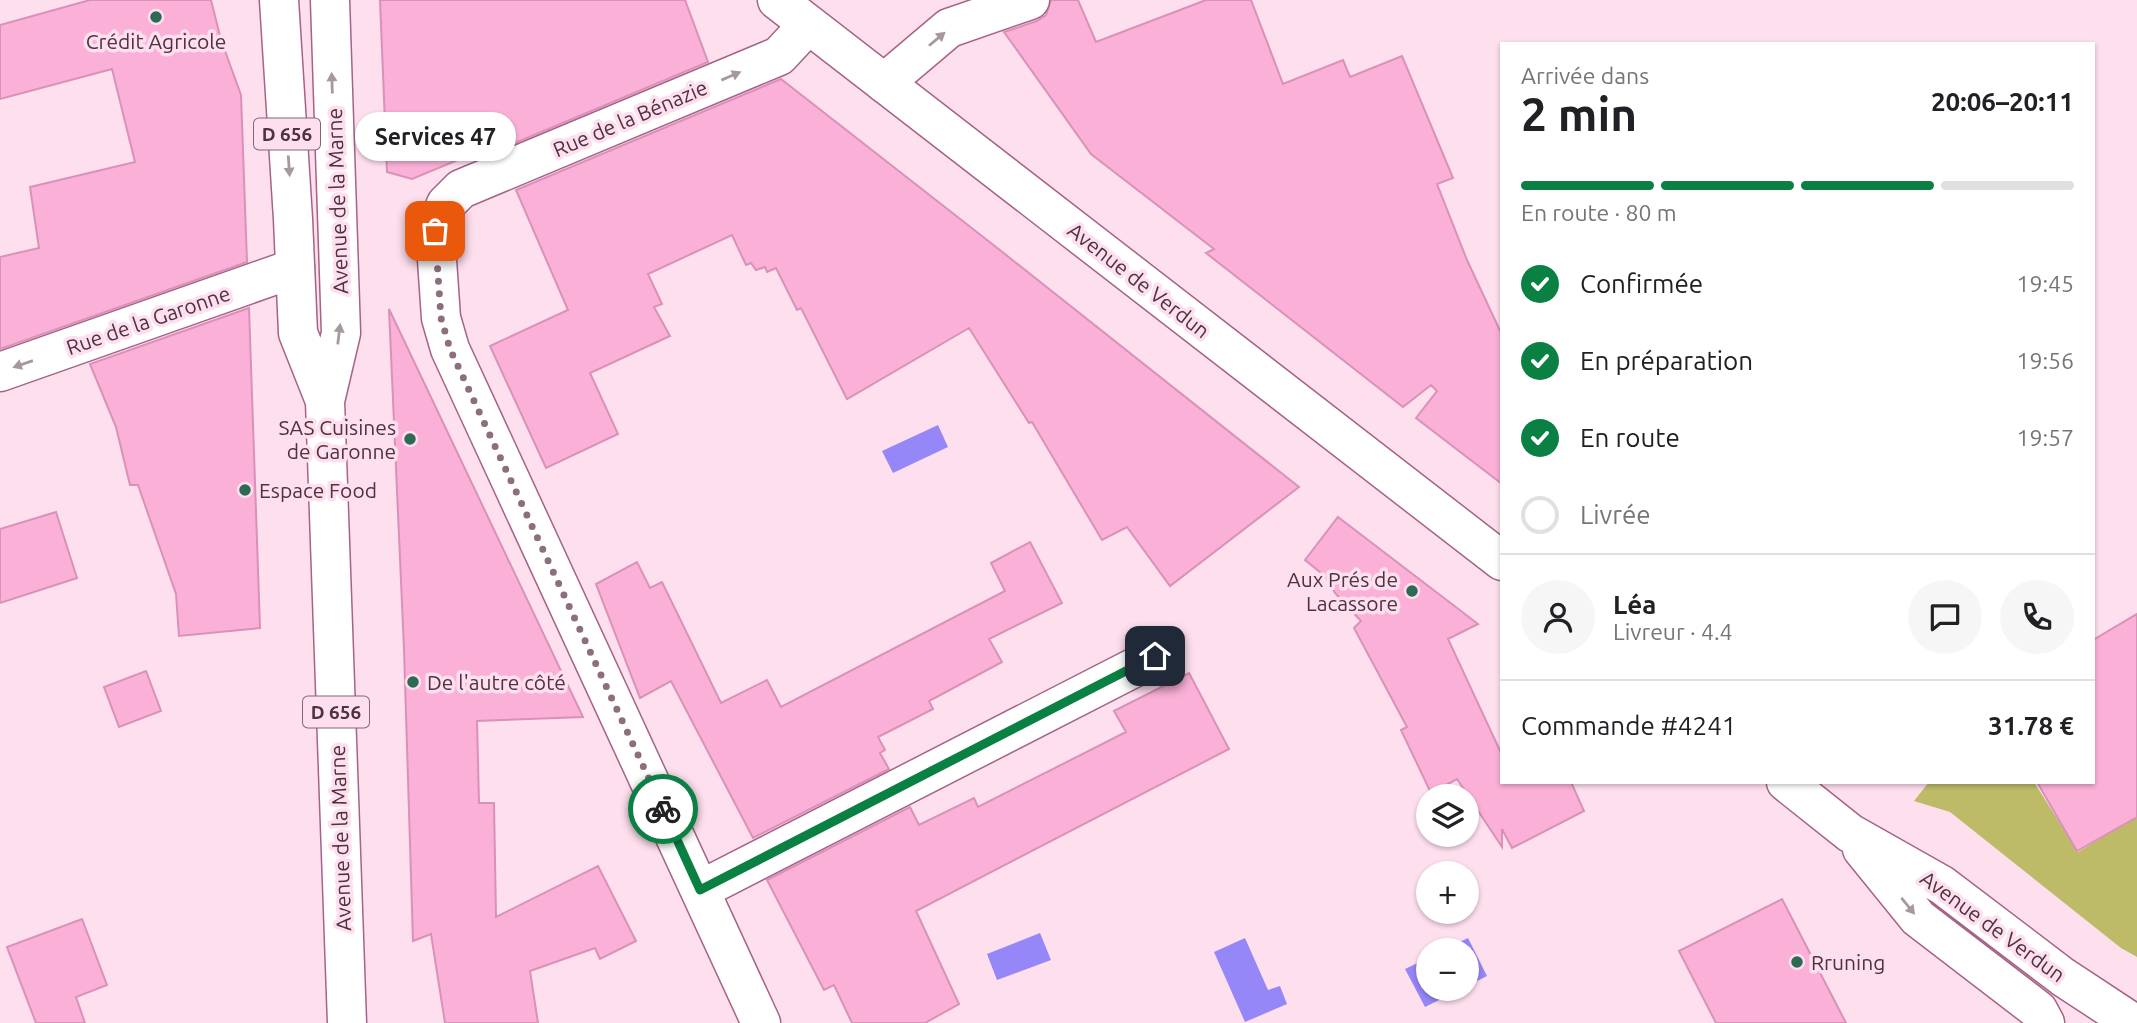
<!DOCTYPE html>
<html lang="fr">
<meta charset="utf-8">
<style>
body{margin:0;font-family:Ubuntu,sans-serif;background:#f6f6f6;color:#202124;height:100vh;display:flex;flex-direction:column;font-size:26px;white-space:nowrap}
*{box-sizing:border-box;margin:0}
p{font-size:23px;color:#757577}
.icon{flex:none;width:38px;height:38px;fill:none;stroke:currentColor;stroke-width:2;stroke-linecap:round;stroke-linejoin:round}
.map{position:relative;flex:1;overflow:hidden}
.sheet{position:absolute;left:1500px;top:42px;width:595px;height:742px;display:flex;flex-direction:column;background:#fff;border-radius:0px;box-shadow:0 2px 5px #0004}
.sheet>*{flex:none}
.fabs{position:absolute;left:1416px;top:784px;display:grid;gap:14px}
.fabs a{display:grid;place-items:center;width:63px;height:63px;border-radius:50%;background:#fff;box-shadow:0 2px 5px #0004;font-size:35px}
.pin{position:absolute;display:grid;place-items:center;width:60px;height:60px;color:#fff;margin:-30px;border-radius:14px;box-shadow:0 4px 10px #0006}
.courier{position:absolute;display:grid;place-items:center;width:70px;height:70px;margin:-35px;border:5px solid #0b8043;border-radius:50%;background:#fff;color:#222;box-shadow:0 2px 9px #0007}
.bubble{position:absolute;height:49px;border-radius:24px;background:#fff;box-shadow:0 2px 5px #0004;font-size:23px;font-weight:700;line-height:49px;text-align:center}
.summary em{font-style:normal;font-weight:700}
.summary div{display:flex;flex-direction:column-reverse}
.summary{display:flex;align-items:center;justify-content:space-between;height:119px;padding:0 21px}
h1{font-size:46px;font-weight:700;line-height:52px}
.bar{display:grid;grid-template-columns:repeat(4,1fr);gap:10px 7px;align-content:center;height:84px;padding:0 21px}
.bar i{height:9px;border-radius:5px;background:#e0e0e0}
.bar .selected{background:#0b8043}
.bar p{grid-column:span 4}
.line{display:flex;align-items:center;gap:18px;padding:0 21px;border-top:2px solid #e0e0e0}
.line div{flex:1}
.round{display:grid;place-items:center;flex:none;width:74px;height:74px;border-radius:37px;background:#f6f6f6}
ol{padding:0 21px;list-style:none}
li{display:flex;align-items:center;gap:21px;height:77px}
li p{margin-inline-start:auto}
li .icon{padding:7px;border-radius:50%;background:#0b8043;color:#fff;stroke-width:4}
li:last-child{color:#757577}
li i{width:38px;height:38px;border:4px solid #e0e0e0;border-radius:50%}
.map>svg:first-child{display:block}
</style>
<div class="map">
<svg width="2137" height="1023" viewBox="0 0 2137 1023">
<rect width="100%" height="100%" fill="#fedfee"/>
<!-- green -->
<path fill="#bdba68" d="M1929,782h105l44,70 59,-36v141l-16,-9 -171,-136 -36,-11z"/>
<!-- water -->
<path fill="#9587f8" d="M938,425l10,22 -55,26 -11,-22z
M1040,933l11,27 -54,20 -10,-26z
M1245,938l23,52 12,-4 7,18 -42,18 -31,-70z
M1468,938l19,38 -20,10 -1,-36h-23z
M1428,958v31h33l-36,18 -20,-38z"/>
<!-- building -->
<path fill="#fbb1d7" stroke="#d991b7" stroke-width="2" d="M90,0h121l10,40 20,55 6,167 -247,87v-92l39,-9 -9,-61 105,-25 -23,-93 -112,30v-74z
M380,0h305l23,62 -210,88 -2,-6 -84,35 -25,-7z
M1051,0h27l18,42 110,-42h45l32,84 60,-24 7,17 52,-21 51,122 -16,6 30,76 35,75v149l-86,-66 21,-27 -6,-6 -28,22 -197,-154 8,-4 -123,-95 -87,-122 33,-11 9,-6z
M781,79l215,168 303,240 -129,99 -43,-59 -25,13 -70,-118 -3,1 -60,-95 -122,71 -46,-91 -4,2 -21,-42 -9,4 -2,-5 -9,3 -5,-7 -5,2 -14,-30 -84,39 14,30 -8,3 16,29 -80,37 28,61 -72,34 -56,-122 78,-36 -52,-120z
M249,308l11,320 -81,8 -3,-42 -38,-109h-8l-14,-58 -26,-63z
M389,309l194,408 -106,4 2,82h15l2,114 102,-51 38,75 -36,18 -5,-11 -65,23 8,52h-93l-14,-89 -18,7 -9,-292z
M56,512l21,66 -77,25v-74z
M1338,517l140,107 -30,15 54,116v27h69l13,29 -72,37 -10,-19v18l-45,-68 -26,14 -30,-63 6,-3 -53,-99 7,-7 -26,-28 -9,-16 -21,-17z
M1030,542l32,61 -73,36 13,23 -73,39 4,8 -55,28 7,13 -5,3 9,16 -136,69 -82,-157 -31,17 -44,-114 41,-22 13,26 12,-6 59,121 46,-23 14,27 224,-116 -14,-28z
M2137,614v203l-60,34 -40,-69h56v-142z
M146,671l15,40 -42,16 -15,-40z
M1189,673l40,76 -313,162 43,93 -34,19h-73l-18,-38 -10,5 -57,-110 143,-73 9,18 55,-27 4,9 148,-75 -12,-21z
M1782,899l64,124h-130l-37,-72z
M82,919l25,66 -31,12 9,26h-49l-29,-76z"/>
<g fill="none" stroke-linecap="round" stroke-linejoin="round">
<!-- minor casing -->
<g stroke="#a66387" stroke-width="41">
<path id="minor" d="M884,83l65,-55 81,-28
M0,372l295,-104
M700,890l455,-233
M761,1023l-311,-674 -9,-31 -6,-87 11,-27 15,-15 318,-133 29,-31"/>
</g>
<!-- secondary casing -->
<g stroke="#a66387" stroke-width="41">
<path id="secondary" d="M777,0l725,561
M1786,782l64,51 92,52 121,92 70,46
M1862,849l56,69 120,92 7,13"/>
</g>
<!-- primary casing -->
<g stroke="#a66387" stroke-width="41">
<path id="primary" d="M279,0l14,219 5,114 27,68
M330,0l11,333 -16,68 22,622"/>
</g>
<!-- minor -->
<use href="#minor" stroke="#fff" stroke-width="38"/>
<!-- secondary -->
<use href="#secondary" stroke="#fff" stroke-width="38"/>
<!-- primary -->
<use href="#primary" stroke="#fff" stroke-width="38"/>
</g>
<!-- one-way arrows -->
<defs><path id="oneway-solid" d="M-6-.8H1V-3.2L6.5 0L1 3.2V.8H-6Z" transform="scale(1.75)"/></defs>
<g fill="#a798a0">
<use href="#oneway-solid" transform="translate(937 39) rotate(-40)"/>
<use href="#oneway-solid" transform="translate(731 76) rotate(-23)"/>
<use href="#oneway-solid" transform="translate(332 83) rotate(-92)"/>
<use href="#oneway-solid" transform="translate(289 166) rotate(86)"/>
<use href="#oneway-solid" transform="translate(339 334) rotate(-83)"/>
<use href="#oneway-solid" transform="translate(23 364) rotate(161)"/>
<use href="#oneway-solid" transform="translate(1908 906) rotate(51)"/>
</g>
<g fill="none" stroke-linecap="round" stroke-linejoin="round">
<!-- done -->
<path stroke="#8c6e7e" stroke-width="7" stroke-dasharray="0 12.6" d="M435,231l6,87 9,31 213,460"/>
<!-- route -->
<path stroke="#0b8043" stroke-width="9" d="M663,809l37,81 455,-234"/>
</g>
<!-- markers -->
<g fill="#2e6954" stroke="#fedfee" stroke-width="2.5">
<circle cx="156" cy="17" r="7"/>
<circle cx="410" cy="439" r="7"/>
<circle cx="245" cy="490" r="7"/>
<circle cx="1412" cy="591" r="7"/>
<circle cx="413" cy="682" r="7"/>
<circle cx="1797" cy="962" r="7"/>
</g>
<g text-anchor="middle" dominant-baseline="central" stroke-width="7" stroke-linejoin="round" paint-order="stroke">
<!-- shield labels -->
<g fill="#fedfee" stroke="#846575" stroke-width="2">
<rect x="254" y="118.5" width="66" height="31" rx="5"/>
<rect x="303" y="696.5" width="66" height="31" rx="5"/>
</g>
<g font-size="19" font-weight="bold" fill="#4f3141">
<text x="287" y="134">D 656</text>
<text x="336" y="712">D 656</text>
</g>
<!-- poi labels -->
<g font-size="21" fill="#4f3141" stroke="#fedfee" text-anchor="start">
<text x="156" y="41" text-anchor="middle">Crédit Agricole</text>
<text x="396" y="427" text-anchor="end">SAS Cuisines<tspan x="396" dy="24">de Garonne</tspan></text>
<text x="259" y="490">Espace Food</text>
<text x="1398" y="579" text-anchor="end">Aux Prés de<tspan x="1398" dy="24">Lacassore</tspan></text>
<text x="427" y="682">De l'autre côté</text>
<text x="1811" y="962">Rruning</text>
</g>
<!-- street labels -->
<g font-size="21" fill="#4f3141" stroke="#fedfee">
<text transform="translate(630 118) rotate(-23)">Rue de la Bénazie</text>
<text transform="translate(337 201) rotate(-92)">Avenue de la Marne</text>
<text transform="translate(1139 280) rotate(38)">Avenue de Verdun</text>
<text transform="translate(148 320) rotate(-19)">Rue de la Garonne</text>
<text transform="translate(340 838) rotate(-92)">Avenue de la Marne</text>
<text transform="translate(1993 926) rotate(36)">Avenue de Verdun</text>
</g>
</g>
</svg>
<div class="fabs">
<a><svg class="icon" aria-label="layers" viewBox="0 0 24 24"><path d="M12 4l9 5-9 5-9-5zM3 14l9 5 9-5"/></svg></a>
<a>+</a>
<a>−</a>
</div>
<div class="pin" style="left:435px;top:231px;background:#ea580c"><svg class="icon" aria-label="bag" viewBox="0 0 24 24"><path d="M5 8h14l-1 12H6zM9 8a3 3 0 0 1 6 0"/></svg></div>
<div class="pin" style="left:1155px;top:656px;background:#1f2937"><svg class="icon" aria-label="home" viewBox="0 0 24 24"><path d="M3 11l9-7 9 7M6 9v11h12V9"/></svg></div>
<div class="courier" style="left:663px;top:809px"><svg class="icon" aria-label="bike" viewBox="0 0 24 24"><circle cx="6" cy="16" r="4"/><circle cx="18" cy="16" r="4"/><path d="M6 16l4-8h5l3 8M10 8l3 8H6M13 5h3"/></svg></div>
<div class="bubble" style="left:355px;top:112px;width:161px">Services 47</div>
<section class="sheet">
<div class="summary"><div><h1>2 min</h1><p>Arrivée dans</p></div><em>20:06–20:11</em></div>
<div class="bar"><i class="selected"></i><i class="selected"></i><i class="selected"></i><i></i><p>En route · 80 m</p></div>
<ol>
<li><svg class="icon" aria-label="check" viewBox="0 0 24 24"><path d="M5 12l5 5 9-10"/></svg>Confirmée<p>19:45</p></li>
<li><svg class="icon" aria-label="check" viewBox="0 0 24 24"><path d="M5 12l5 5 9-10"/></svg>En préparation<p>19:56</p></li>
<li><svg class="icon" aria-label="check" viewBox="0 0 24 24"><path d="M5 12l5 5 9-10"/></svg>En route<p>19:57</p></li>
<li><i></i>Livrée</li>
</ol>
<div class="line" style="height:126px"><a class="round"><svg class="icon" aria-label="person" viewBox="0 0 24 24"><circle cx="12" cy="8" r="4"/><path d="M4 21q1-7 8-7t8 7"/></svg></a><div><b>Léa</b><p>Livreur · 4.4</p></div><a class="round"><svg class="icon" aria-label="chat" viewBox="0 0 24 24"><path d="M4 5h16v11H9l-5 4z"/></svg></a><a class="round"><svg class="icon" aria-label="phone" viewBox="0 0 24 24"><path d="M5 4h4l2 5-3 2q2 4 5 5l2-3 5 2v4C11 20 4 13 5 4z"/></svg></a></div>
<div class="line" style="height:91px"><div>Commande #4241</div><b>31.78 €</b></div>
</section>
</div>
